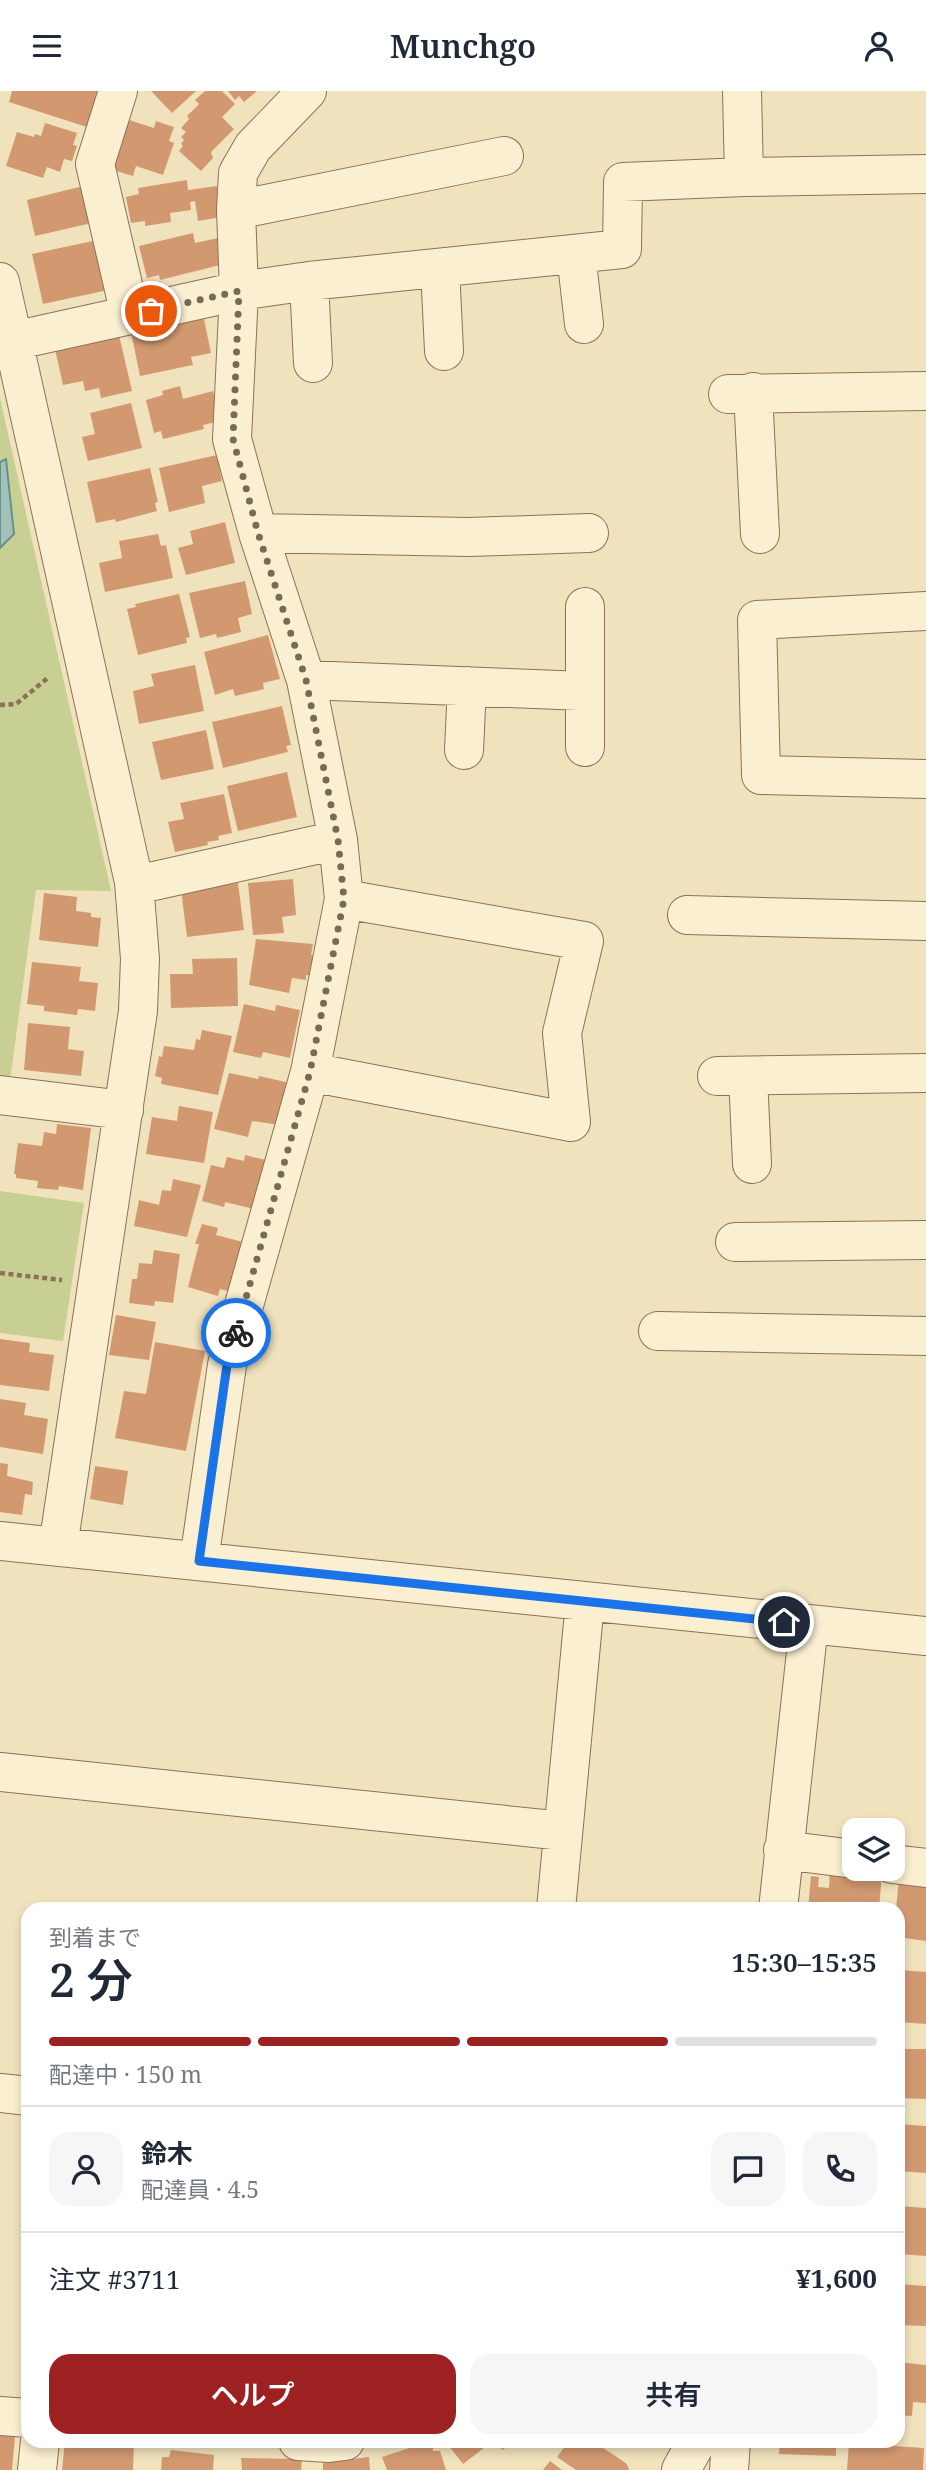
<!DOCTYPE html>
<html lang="ja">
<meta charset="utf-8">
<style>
body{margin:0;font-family:"Noto Serif","Noto Sans JP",serif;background:#f6f6f7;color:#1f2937;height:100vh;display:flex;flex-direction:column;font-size:26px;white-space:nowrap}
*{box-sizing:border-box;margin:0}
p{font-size:23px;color:#747a83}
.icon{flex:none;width:38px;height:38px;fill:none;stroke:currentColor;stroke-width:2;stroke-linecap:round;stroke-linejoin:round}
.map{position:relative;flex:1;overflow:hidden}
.panel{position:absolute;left:21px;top:1811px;width:884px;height:546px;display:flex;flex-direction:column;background:#fff;border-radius:21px;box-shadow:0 4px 10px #0003}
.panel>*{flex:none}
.tools{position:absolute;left:842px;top:1727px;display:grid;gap:14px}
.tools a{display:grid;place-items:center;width:63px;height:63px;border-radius:14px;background:#fff;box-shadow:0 4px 10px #0003;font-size:35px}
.pin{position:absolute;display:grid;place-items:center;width:60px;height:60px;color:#fff;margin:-30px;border:4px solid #fff;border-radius:50%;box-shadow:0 2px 7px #0007}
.courier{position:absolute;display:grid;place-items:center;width:70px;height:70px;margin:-35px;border:5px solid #1a73e8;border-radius:50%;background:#fff;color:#222;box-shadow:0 2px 9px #0007}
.summary em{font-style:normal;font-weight:600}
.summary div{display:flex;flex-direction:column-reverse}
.summary{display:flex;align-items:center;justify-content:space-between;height:119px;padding:0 28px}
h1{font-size:46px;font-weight:600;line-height:52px}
.bar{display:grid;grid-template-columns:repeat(4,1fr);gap:10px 7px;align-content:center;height:84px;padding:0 28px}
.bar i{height:9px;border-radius:5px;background:#e0e1e3}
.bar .selected{background:#9e2122}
.bar p{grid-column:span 4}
.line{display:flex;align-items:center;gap:18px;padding:0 28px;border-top:2px solid #e0e1e3}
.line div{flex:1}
.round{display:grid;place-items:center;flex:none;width:74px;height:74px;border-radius:21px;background:#f6f6f7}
.primary-button{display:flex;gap:14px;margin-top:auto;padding:14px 28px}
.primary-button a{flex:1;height:80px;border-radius:21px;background:#9e2122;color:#fff;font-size:28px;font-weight:600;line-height:80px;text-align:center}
.primary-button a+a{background:#f6f6f7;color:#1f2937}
header{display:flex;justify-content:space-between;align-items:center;height:91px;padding:0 28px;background:#fff;font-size:32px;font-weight:600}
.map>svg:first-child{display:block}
</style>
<header><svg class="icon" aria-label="menu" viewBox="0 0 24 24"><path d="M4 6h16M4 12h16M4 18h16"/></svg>Munchgo<svg class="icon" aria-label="person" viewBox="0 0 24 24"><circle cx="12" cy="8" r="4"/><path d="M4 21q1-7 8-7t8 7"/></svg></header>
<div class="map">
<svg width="926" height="2379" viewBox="0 0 926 2379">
<rect width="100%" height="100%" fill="#f1e2be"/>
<!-- green -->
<path fill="#c8cf92" d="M0,307l111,493 -75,-1 -26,190 -10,-2z
M0,1100l84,12 -21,138 -63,-8z"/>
<!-- water -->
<path fill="#a2c2b9" stroke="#699086" stroke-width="2" d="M6,368l8,75 -14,14v-86z"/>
<!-- building -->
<path fill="#d29971" d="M12,0h86l3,1 -11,36 -81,-26z
M151,0h45l-24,22z
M205,0h17l13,13 -13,13 12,12 -23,23 2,6 -12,13 -22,-20 4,-5 -2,-2 3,-4 -3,-3 5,-5 -5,-4 8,-9 -2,-3 12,-12 -4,-4z
M228,0h29l-13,11 -5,-6 -4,4z
M126,28l28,9 2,-7 18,6 -5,14 5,2 -11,32 -27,-9 -3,10 -23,-7z
M45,32l32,10 -4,12 4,1 -5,15 -8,-2 -4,13 -13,-5 -4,11 -37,-12 11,-34 17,5 1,-3 6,2z
M187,89l1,10 29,-4 5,31 -24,4 -3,-20 -5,1 1,8 -21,3 1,9 -26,4v-5l-14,2 -5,-26 13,-3 -1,-6z
M83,95l9,37 -57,13 -8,-36z
M193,142l2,10 23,-5 6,26 -64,16 -1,-5 -12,3 -8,-32z
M97,149l11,50 -65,14 -11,-50z
M204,228l7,34 -20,4 2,8 -53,11 -9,-44z
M119,244l13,56 -31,7 -2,-10 -14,3 -2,-10 -20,4 -8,-36z
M180,295l3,13 30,-8 7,30 -17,4 1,4 -41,10 -2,-8 -7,2 -8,-33 17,-5 -1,-4z
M131,312l11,45 -54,13 -6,-24 13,-3 -5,-21z
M217,364l5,26 -20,5 3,17 -36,9 -10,-44z
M150,377l8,34 -3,1 2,8 -41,11 -1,-3 -19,4 -9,-41z
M225,431l10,41 -49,12 -8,-27 15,-4 -3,-13z
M158,443l3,12 5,-1 7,33 -68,14 -6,-29 23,-5 -3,-17z
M245,490l7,33 -14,4 3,14 -24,6 -1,-4 -16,4 -11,-45z
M179,503l11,43 -4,1 1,5 -49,12 -11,-46 9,-2 -1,-3z
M268,544l12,44 -17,4 1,6 -29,7 -2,-7 -18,6 -11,-43z
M195,574l9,46 -65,13 -6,-33 21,-5 -3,-12z
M282,615l9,39 -5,1 2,6 -65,16 -11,-46z
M206,639l8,39 -53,11 -9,-38z
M287,681l10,45 -59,14 -11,-45z
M224,703l8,39 -14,3 1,4 -12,2 1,3 -33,7 -7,-30 16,-3 -4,-16z
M293,788l3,36 -14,2 2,16 -31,2 -5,-52z
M238,792l6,47 -57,7 -6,-47z
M44,802l33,4 -1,14 15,2v4l10,1 -3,29 -59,-7z
M256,848l57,5 -2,11 7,1 -3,20 -9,-1v5l-14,-2 -3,15 -40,-8z
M237,867l1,48 -67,2 -1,-34h23l-1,-15z
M32,871l49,5 -2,14 19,2 -3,28 -17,-2 -1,6 -33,-4v-5l-17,-2z
M244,913l31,7 1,-6 24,5 -10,48 -27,-6 -2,6 -28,-6z
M28,932l42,4 -2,22 16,2 -3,25 -57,-6z
M202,939l30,6 -14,59 -57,-11 1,-6 -7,-2 4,-20 3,1 2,-11 30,4 2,-11 4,1z
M229,982l29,6 1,-3 31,7 -10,42 -28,-4 -4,16 -34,-8z
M179,1015l34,6 -9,51 -58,-9 6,-37 25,4z
M57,1033l34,4 -8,62 -24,-4 -1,4 -21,-2 1,-7 -22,-3v-4h-2l4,-31 24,3 2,-14 12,2z
M245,1064l25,6 -12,49 -33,-8 -1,5 -22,-6 9,-36 13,3 3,-11 17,4z
M173,1088l28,6 -14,52 -53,-11 5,-26 20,5 3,-15 9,1z
M202,1133l16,4 -2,7 27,7 -12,50 -11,-3 -2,7 -30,-9 11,-43h-4z
M154,1159l26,4 -7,49 -18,-2 -1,5 -25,-3 3,-24h5l2,-16 13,1z
M116,1224l40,7 -7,38 -40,-5z
M0,1248l30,4 -1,9 25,3 -5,36 -49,-6z
M155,1251l50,9 -19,100 -71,-13 9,-47 22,3z
M0,1308l26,4 -2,12 24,4 -5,35 -43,-7z
M0,1372l8,1 -1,12 26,6 -1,13 -7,-1 -3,21 -22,-3z
M95,1375l33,5 -5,34 -33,-6z
M830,1779l52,4 -3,35h-71l3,-33 8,1 -1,10 11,1z
M899,1789l27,2v59l-28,-4v-28h-2z
M898,1879l28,2v52l-28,-2z
M898,1958h28v50l-28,-1z
M898,2033l28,2v47l-28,-2z
M898,2115l28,2v48l-28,-2z
M898,2193l28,2v40l-28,-1z
M898,2271l28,3v38l-13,-1 -1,14 -14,-1z
M0,2344l15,1 -3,34h-12z
M65,2350l69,1 -1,28h-71z
M422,2350h11v10h7l6,19h-59l-5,-13 40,-13z
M451,2350h42l-30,23 -15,-19z
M494,2350h18l-9,9z
M569,2350h24l34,23 2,6h-53l-19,-13z
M780,2350h56v15l-57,-2z
M849,2352l75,5 -1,22h-76z
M171,2359l43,5 -1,15h-52l1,-13h7z
M369,2366l1,13h-47v-7z
M241,2367l61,1 -1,11h-59z
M550,2370l12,9h-19z"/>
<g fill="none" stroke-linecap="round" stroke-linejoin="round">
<!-- minor casing -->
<g stroke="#8a7256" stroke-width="40">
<path id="minor" d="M118,0l-23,73 35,151
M742,0l2,86
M236,119l268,-54
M576,163l8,70
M440,177l4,83
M309,190l4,82
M0,191l134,600 6,77 -2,52 -80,536
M13,250l226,-50 70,-10 313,-32 1,-67 121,-5 182,-3
M753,301l7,142
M728,303l198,-3
M258,442l211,4 120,-4
M585,516v140
M926,520l-169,9 4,155 165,4
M306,589l279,11
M464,659l3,-64
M134,791l20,-1 184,-41
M687,824l239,6
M310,981l261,50 -9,-89 22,-92 -240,-42
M717,985l209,-3
M748,985l4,88
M0,1004l124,15
M735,1151l191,-2
M658,1240l268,5
M0,1450l926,95
M199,1470l28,-196 83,-293 34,-173 -6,-59 -32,-160 -48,-147 -26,-94 7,-148 -3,-81 2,-37 15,-26 54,-56
M0,1681l563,59
M783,1759l71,9
M892,1773l34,4
M556,1818l29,-307
M778,1818l31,-285
M0,2002l28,3
M0,2325l28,2
M298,2350l31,2 16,-2
M37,2379l3,-29
M681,2379l16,-29
M729,2379l2,-29"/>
</g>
<!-- path -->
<path stroke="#8a7256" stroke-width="4.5" stroke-dasharray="5 3.5" stroke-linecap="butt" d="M0,614l16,-1 33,-27
M0,1182l62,7"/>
<!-- minor -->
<use href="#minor" stroke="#fbefd2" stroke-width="38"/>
</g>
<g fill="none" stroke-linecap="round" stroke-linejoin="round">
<!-- done -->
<path stroke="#796a54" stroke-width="7" stroke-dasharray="0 12.6" d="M151,220l88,-20 -6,148 25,94 48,147 32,160 6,59 -34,173 -74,261"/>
<!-- route -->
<path stroke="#1a73e8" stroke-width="9" d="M236,1242l-9,32 -28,196 585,61"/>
</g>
</svg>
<div class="tools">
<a><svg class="icon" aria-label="layers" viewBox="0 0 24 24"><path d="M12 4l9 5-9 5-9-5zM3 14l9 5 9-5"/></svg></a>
</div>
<div class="pin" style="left:151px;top:220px;background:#ea580c"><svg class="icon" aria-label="bag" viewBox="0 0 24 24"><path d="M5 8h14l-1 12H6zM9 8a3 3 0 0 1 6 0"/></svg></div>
<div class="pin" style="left:784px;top:1531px;background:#1f2937"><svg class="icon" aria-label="home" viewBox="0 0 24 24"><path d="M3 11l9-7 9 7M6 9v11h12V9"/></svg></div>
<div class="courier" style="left:236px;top:1242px"><svg class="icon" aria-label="bike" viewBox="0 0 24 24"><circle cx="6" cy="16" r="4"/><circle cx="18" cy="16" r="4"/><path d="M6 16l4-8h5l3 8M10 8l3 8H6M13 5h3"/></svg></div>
<section class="panel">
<div class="summary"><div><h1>2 分</h1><p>到着まで</p></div><em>15:30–15:35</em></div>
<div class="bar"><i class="selected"></i><i class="selected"></i><i class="selected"></i><i></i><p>配達中 · 150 m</p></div>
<div class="line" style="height:126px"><a class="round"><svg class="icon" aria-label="person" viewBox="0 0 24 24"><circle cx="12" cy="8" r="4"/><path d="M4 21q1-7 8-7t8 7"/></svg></a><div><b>鈴木</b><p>配達員 · 4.5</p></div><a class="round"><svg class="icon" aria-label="chat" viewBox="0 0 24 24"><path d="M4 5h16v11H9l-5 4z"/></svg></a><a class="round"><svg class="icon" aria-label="phone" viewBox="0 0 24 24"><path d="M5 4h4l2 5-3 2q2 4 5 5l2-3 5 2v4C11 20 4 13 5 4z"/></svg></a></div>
<div class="line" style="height:91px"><div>注文 #3711</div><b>¥1,600</b></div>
<div class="primary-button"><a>ヘルプ</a><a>共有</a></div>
</section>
</div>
